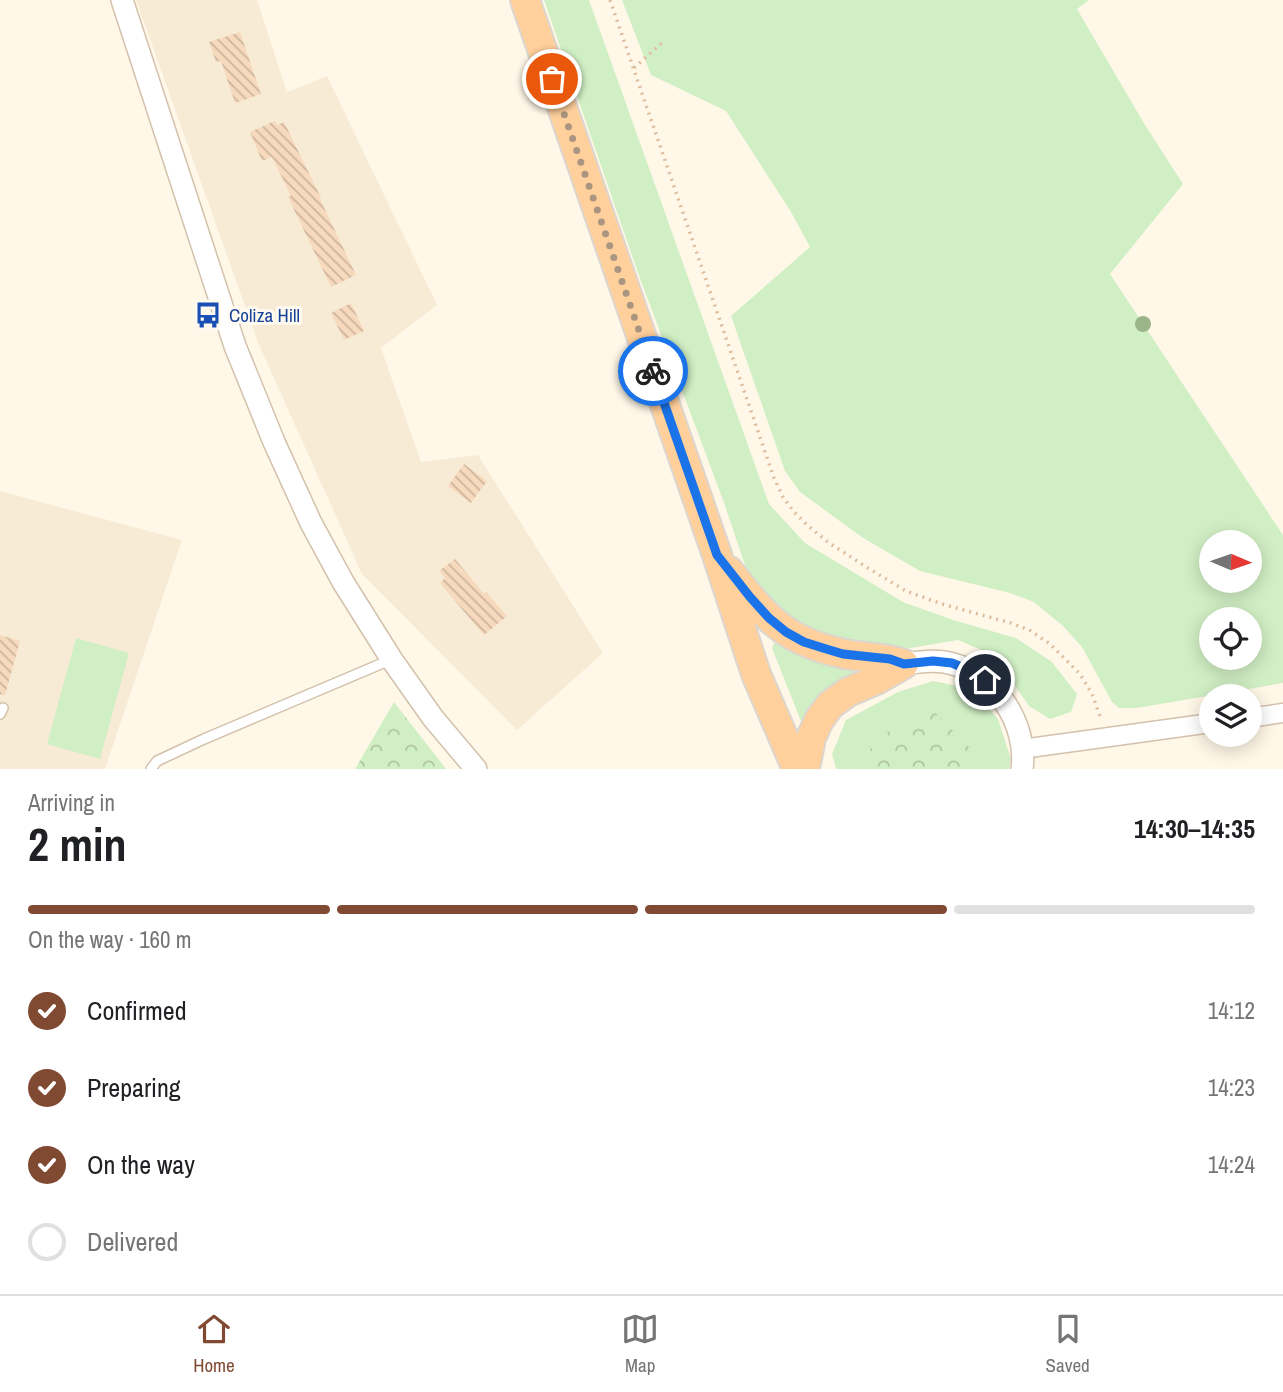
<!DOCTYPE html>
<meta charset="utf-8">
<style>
body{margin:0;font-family:"Archivo Narrow",sans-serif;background:#f6f6f6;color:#202124;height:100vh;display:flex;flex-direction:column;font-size:26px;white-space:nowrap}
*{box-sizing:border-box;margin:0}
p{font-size:23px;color:#757577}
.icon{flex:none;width:38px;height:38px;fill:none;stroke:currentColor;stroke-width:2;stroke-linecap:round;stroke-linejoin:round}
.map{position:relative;height:769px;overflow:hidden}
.details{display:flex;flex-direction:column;background:#fff;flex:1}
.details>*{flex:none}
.needle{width:46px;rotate:92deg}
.controls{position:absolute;left:1199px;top:530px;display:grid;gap:14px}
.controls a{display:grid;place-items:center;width:63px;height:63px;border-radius:50%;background:#fff;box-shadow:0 4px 18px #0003;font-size:35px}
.pin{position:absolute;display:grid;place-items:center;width:60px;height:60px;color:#fff;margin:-30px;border:4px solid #fff;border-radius:50%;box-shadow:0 2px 7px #0007}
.courier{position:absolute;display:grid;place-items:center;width:70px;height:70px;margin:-35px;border:5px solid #1a73e8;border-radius:50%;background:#fff;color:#222;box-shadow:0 2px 9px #0007}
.head em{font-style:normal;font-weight:700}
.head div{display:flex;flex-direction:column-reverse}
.head{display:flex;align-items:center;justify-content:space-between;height:119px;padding:0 28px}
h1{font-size:46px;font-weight:700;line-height:52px}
.bar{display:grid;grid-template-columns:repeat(4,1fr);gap:10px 7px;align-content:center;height:84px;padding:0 28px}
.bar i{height:9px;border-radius:5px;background:#e0e0e0}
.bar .selected{background:#804931}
.bar p{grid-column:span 4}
ol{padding:0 28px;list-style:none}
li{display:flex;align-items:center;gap:21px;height:77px}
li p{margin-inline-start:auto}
li .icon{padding:7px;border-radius:50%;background:#804931;color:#fff;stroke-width:4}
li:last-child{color:#757577}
li i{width:38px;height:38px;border:4px solid #e0e0e0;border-radius:50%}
.menu{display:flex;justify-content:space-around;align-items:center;height:98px;border-top:2px solid #e0e0e0;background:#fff;font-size:19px;color:#757577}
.menu a{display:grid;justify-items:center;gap:4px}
.menu .selected{color:#804931}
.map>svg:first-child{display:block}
</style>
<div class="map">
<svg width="1283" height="769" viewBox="0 0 1283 769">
<defs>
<pattern id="forest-crowns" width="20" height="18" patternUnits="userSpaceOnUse" patternTransform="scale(1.75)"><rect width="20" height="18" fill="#d1efc4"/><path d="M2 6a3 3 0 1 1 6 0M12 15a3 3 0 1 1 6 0" fill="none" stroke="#afc5a1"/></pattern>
<pattern id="building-back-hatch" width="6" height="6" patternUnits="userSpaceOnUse" patternTransform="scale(1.75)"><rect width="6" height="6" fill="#f7dabd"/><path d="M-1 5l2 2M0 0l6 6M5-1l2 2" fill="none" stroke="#cdb49c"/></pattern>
</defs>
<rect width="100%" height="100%" fill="#fff8e8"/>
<!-- residential -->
<path fill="#f7ebd6" d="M136,0h121l30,92 40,-16 110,229 -56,43 40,114 57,-7 125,198 -86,77 -155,-156 -103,-229z
M0,491l182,49 -77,229h-105z"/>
<!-- grass -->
<path fill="#d1efc4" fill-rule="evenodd" d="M544,0h45l180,504 36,39 98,59 50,18 63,18 36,24 25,32 -6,18 -21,7 -21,-13 -20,-29 -7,-18 -44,-19 -59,10 -72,-6 -49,-32 -26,-26 -29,-86 -85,-227z
M622,0h467l-12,9 68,116 38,59 -73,90 173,261v148l-146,25h-18l-7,-6 -30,-55 -19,-21 -29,-24 -24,-9 -90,-22 -57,-33 -63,-46 -15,-21 -54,-155 79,-69 -19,-35 -65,-101 -75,-36zM1211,542h39v39h-39zM1211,620h39v38h-39z
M76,638l53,15 -29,106 -53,-15z
M774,643l9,2 96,23 -77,54 -2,-3 -28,-71z
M933,681l39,8 26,30 13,40 -2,10h-45l5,-21 -86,-13 -30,34h-17l-4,-15 14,-34 52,-28z"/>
<!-- forest -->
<path fill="url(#forest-crowns)" d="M394,702l52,67h-91z
M929,706l41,42 -6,21h-111l30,-34z"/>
<!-- building -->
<path fill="url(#building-back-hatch)" d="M240,32l21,62 -26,9 -14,-42 -5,1 -7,-20z
M275,121l2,4 7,-3 37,76 -1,1 36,76 -25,12 -43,-90 3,-1 -19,-39 -10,4 -12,-29z
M351,303l13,28 -20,9 -13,-27z
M464,464l23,17 -16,22 -23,-17z
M455,559l29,35 2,-2 21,24 -23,19 -44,-52 5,-5 -6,-7z
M0,635l20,6 -15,54 -5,-1z"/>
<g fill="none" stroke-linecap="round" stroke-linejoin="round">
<!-- service casing -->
<g stroke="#d3c1ac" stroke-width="12">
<path id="service" d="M0,714l3,-6
M151,769l6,-8 47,-22 186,-79"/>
</g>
<!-- minor casing -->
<g stroke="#d3c1ac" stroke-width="21">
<path id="minor" d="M1250,718l33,-5
M1022,749l189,-26"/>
</g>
<!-- tertiary casing -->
<g stroke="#d3c1ac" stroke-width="24">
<path id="tertiary" d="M122,0l113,346 39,96 37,81 32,59 49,78 41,58 43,51
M904,664c16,-2 33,-5 49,0 43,11 75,61 69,105"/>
</g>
<!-- trunk casing -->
<g stroke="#ddd6cf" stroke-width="32">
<path id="trunk" d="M525,0l192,555 39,119 41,95
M729,571c36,46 56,71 116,83 20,4 40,3 59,10
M805,769l6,-31 8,-18 11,-15 18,-13 28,-12 28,-16"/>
</g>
<!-- path -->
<path stroke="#ddbd9f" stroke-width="3.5" stroke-dasharray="2 5" stroke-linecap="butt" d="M610,0l164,478 9,19 11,15 13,13 22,18 39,25 38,23 36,13 69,19 20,8 19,13 30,30 12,20 9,25
M634,68l30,-27"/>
<!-- service -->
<use href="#service" stroke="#fff" stroke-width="9"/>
<!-- minor -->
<use href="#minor" stroke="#fff" stroke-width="18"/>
<!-- tertiary -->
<use href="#tertiary" stroke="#fff" stroke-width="21"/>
<!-- trunk -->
<use href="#trunk" stroke="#ffd09c" stroke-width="28"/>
</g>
<!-- trees -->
<circle fill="#9bb589" cx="1143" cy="324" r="8"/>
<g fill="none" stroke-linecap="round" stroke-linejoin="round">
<!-- done -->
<path stroke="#aa9580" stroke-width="7" stroke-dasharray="0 12.6" d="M552,79l101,292"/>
<!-- route -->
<path stroke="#1a73e8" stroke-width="9" d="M653,371l64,184 33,42 19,21 17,14 18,10 19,6 20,6 47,5 14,5 29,-3 19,2 19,8 14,9"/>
</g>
<!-- icons -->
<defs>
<g id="bus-bare" transform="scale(2.1)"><path d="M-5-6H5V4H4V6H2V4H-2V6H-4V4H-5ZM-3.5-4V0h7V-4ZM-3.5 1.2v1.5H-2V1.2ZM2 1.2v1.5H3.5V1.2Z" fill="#1a4fb4" stroke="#fffbf1" stroke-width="2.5" paint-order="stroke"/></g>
</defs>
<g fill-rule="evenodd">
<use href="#bus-bare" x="208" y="315"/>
</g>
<g text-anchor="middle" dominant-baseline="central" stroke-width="6" stroke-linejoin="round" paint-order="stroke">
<!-- transit labels -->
<g font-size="19" fill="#164399" stroke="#fffbf1" text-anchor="start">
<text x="229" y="315">Coliza Hill</text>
</g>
</g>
</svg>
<div class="controls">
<a><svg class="needle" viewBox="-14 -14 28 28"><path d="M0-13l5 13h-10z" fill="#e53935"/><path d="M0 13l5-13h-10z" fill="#757577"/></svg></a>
<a><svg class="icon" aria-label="locate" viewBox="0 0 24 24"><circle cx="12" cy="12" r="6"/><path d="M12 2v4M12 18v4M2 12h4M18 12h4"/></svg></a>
<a><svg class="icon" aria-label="layers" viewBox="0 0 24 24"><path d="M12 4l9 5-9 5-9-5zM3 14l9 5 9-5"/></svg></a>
</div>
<div class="pin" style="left:552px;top:79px;background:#ea580c"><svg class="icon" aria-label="bag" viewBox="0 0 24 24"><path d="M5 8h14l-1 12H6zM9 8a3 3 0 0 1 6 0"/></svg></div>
<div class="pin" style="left:985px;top:680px;background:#1f2937"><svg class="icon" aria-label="home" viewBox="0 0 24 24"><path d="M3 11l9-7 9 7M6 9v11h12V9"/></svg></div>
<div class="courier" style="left:653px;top:371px"><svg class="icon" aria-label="bike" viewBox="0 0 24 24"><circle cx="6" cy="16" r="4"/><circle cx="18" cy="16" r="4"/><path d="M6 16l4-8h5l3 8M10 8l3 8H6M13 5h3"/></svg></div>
</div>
<section class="details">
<div class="head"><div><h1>2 min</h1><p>Arriving in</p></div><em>14:30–14:35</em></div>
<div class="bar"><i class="selected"></i><i class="selected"></i><i class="selected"></i><i></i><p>On the way · 160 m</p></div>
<ol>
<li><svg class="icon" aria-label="check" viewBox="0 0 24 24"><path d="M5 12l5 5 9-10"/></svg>Confirmed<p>14:12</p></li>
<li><svg class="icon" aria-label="check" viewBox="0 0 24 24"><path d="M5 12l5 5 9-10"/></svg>Preparing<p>14:23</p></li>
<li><svg class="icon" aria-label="check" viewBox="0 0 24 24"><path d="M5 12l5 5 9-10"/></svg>On the way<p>14:24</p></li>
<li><i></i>Delivered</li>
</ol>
</section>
<nav class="menu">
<a class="selected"><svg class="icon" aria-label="home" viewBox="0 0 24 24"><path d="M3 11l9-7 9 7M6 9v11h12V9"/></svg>Home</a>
<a><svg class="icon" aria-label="map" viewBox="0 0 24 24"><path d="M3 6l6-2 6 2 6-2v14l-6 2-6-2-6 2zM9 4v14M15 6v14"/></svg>Map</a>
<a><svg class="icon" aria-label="saved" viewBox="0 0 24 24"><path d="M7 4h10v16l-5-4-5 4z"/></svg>Saved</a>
</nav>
